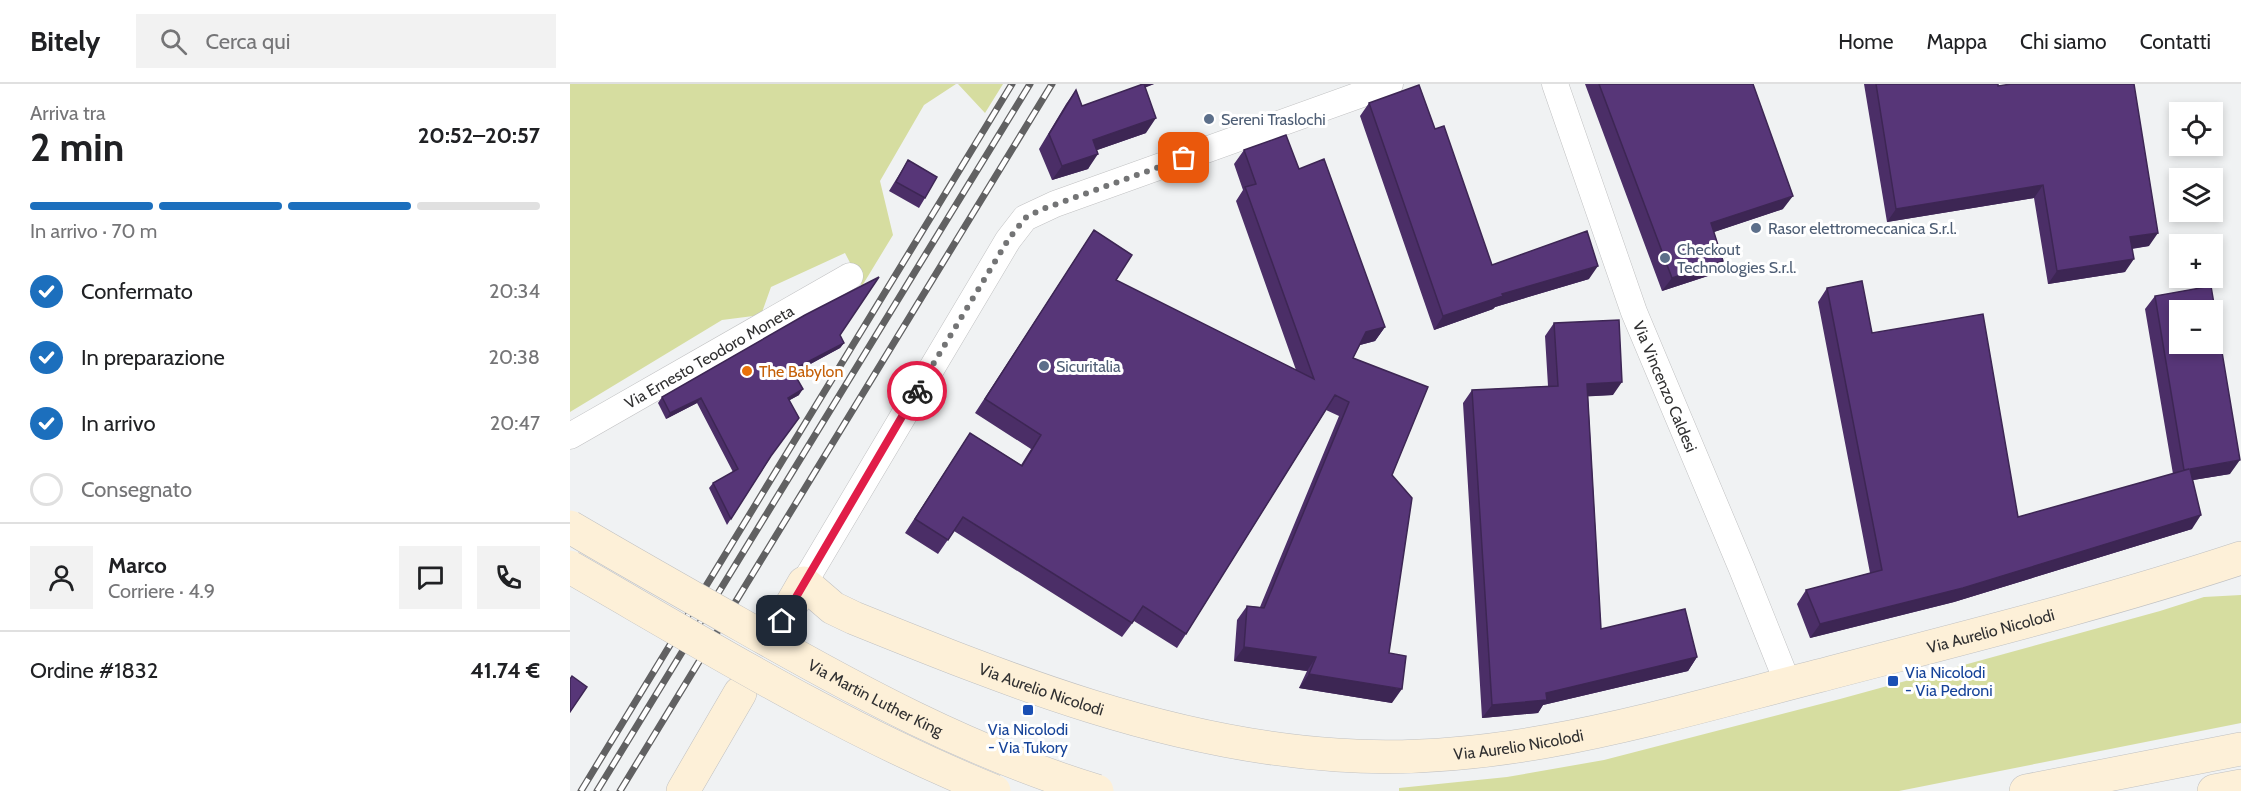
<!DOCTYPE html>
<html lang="it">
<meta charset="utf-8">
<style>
body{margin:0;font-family:Cabin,sans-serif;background:#f2f2f2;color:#202124;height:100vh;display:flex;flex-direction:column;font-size:22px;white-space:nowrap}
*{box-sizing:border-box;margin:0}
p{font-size:20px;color:#757577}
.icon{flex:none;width:33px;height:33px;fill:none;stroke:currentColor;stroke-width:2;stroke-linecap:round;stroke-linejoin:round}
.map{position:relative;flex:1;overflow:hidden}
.drawer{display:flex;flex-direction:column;background:#fff;width:570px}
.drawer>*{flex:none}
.controls{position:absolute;left:1599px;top:18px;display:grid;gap:12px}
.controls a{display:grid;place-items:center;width:54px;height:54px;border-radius:0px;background:#fff;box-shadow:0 3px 9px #0003;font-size:30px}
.pin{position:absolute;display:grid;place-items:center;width:51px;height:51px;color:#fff;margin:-26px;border-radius:12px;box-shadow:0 3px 9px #0006}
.courier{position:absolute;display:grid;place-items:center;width:60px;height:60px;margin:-30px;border:4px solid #e11d48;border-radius:50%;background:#fff;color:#222;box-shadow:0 2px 8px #0007}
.head em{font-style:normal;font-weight:700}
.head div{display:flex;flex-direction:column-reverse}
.head{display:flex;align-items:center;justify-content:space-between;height:102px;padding:0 30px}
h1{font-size:39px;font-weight:700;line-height:45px}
.bar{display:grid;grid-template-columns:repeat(4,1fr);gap:9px 6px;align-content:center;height:72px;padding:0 30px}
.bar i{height:8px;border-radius:4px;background:#e0e0e0}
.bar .current{background:#1c6fbd}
.bar p{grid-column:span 4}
.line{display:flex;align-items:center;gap:15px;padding:0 30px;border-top:2px solid #e0e0e0}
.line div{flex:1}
.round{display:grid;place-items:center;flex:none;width:63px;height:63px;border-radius:0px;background:#f2f2f2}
ol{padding:0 30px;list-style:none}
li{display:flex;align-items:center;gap:18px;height:66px}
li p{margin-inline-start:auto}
li .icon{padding:6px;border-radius:50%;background:#1c6fbd;color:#fff;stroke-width:4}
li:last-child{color:#757577}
li i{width:33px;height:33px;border:3px solid #e0e0e0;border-radius:50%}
header{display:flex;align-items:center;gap:36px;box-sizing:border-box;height:84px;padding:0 30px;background:#fff;border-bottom:2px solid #e0e0e0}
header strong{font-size:28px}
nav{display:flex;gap:33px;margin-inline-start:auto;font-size:21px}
.search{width:420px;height:54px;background:#f2f2f2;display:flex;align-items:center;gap:15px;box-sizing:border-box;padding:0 21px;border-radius:0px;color:#757577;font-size:22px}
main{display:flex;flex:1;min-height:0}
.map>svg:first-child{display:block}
</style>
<header>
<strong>Bitely</strong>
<div class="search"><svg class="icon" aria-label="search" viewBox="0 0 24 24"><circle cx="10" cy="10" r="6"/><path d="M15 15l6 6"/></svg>Cerca qui</div>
<nav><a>Home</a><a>Mappa</a><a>Chi siamo</a><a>Contatti</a></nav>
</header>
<main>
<section class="drawer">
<div class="head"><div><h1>2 min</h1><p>Arriva tra</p></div><em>20:52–20:57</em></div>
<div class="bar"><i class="current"></i><i class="current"></i><i class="current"></i><i></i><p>In arrivo · 70 m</p></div>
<ol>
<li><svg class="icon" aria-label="check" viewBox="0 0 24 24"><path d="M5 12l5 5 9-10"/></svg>Confermato<p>20:34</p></li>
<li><svg class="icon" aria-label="check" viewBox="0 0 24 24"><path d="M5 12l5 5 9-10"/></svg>In preparazione<p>20:38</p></li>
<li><svg class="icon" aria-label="check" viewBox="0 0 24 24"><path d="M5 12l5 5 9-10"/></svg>In arrivo<p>20:47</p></li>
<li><i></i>Consegnato</li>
</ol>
<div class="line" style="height:108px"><a class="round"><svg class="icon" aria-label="person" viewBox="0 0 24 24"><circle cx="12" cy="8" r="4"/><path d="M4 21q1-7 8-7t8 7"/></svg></a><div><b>Marco</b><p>Corriere · 4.9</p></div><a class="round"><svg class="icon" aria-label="chat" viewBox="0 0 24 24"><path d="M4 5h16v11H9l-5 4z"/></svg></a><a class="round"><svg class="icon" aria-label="phone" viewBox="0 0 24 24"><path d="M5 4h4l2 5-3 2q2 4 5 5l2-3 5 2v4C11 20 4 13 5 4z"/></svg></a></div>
<div class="line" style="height:78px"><div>Ordine #1832</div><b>41.74 €</b></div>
</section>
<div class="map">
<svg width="1671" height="707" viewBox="0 0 1671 707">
<rect width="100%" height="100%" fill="#f0f2f3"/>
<!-- green -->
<path fill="#d6dda0" d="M0,0h386l-32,21 -44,76 13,54 -31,51 -17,-33 -74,34 -10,28 -39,5 -152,92z
M388,0h45l-18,29z
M1671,511v128l-342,68h-500v-3l108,-11 97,-17 236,-61 320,-88 44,-14z"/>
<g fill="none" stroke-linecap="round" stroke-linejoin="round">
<!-- street casing -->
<g stroke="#c0c1c2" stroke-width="27">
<g id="street">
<path id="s1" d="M985,0l79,228 108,257 46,115"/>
<path id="s2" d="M0,352l280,-160"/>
<path d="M234,499l204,-343 17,-22 30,-14 335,-120"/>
</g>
</g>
<!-- secondary casing -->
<g stroke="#c0c1c2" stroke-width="34">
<g id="secondary">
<path id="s3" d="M212,537l22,-38 29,25 21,10c156,63 313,126 483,137 164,12 324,-39 481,-79 141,-37 284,-72 423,-118"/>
<path d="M113,707l57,-98"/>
<path d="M1456,707l215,-42"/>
<path d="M1644,707l27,-5"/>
</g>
</g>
<!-- street -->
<use href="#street" stroke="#fff" stroke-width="26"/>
<!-- secondary -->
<use href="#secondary" stroke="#fdf0d8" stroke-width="33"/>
<!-- rail casing -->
<g stroke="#616162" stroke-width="7">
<path id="rail" d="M11,707l431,-707
M27,707l433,-707
M50,707l432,-707"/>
</g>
<!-- rail -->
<use href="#rail" stroke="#fff" stroke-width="4.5" stroke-dasharray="14" stroke-linecap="butt"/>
<!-- secondary-bridge casing -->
<g stroke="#c0c1c2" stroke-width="34" stroke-linecap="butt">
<g id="secondary-bridge">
<path id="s4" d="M0,443c58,34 116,67 173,99 114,65 228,127 354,165"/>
<path d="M0,483c139,80 275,164 424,224"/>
</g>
</g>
<!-- secondary-bridge -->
<use href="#secondary-bridge" stroke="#fdf0d8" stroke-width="33"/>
</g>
<!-- wall -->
<path fill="#4b2e67" d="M570,0h14l-9,3 1,46 -49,17 -9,19 -36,11 -13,-31 27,-45 10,-14 6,16 59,-21z
M1015,0h168l30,125 -69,23 9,29 -9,13 -52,17z
M1294,0h134v2l151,160 -17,3 -7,23 -77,12 -14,-86 -147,24z
M799,19l66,26 57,136 97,14 -94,28 -2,2 -59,21 -74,-214z
M674,66l55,19 86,158 -10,14 -15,4 -7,13 39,117 -3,178 3,50 -93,-15 8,-17 -73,-10 3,-41 10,-14 13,1 79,-191 -13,-6 -140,224 -9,14 -43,-27 -12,16 -168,-106 -16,23 -33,-21 65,-100 51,32 10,-16 -56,-36 119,-183 22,50 180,90 -60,-169 7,-11 -9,-26z
M338,76l17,38 -6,10 -30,-17z
M1257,204l45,45 146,184 155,-43 -28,-165 10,-13 75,178 -37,6 -1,49 -238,73 -144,36 -13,-34 9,-14 64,-17 -52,-271z
M984,239l59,72 -25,1 13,233 96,28 -9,14 -145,34 -5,8 -56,5 -19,-315 9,-13 76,-4 -3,-50z
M270,251l4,8 -4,5 -46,25 5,22 -9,5 -20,58 -43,67 -18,-37 4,-5 20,-11 -36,-69 -31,16 -8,-16 4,-6z"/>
<!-- shaded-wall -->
<path fill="#3d2654" d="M575,0h9l-12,5z
M586,34l-10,15 -63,22 10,-15z
M528,70l-10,15 -36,11 10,-14z
M1473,101l-9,13 -147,24 9,-13z
M1223,112l-10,13 -81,27 9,-13z
M1588,149l-9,13 -28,4 9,-13z
M1564,175l-9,13 -77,12 9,-13z
M1153,177l-9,13 -52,17 10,-13z
M1028,182l-9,13 -94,28 -2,2 -59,21 9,-14 59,-22z
M815,243l-10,14 -19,5 10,-14z
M274,259l-4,5 -52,28 4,-6z
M1052,298l-9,13 -35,2 9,-13z
M233,305l-4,6 -15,8 4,-5z
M131,314l-4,5 -31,16 4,-6z
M1670,376l-10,14 -49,8 9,-13z
M1631,431l-9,14 -238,73 -144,36 10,-14z
M674,563l72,10 -9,14 -73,-10z
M1127,573l-9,14 -145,34 -5,8 -56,5 10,-13 54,-12z
M739,590l93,15 -10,14 -93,-15z"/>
<!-- building -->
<path fill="#573678" stroke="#3d2654" stroke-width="1.5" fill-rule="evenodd" d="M573,0h1l12,34 -63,22 5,14 -36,12 -13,-32 27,-44 6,16z
M1029,0h154l40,112 -82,27 12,38 -51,17z
M1306,0h122v2l13,-2h123l24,149 -28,4 4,22 -77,12 -14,-86 -147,24z
M849,1l16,44 9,-3 48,139 95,-34 11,35 -96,28 1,2 -60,20 -74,-213z
M716,51l13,34 25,-10 61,168 -19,5 -13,26 75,29 -36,88 20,23 -23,155 17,3 -4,33 -93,-15 7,-17 -72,-10 3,-41 17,2 85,-206 -14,-7 -149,239 -43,-28 -11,17 -169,-106 -15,23 -33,-21 55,-86 52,33 19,-31 -56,-36 109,-169 38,25 -16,25 198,99 -69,-192 11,-3 -12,-34z
M338,76l29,17 -12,21 -29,-16z
M309,193l-39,58 4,8 -52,27 11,19 -15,9 11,20 -28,38 -40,63 -18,-36 25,-14 -37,-71 -31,15 -8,-16 143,-82z
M1292,197l10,52 111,-19 35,203 171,-48 -5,1 -29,-174 56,-10 29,174 -50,9 11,46 -238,73 -143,36 -14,-34 76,-20 -55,-282zM1610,226h32v34h-32z
M1049,236l3,62 -35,2 14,245 84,-20 12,48 -151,36 1,7 -55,5 -20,-315 86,-4 -4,-63z
M2,592l15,11 -17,25v-33z"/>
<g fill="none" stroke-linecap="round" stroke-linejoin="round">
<!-- done -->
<path stroke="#737475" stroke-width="6" stroke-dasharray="0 10.8" d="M347,307l91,-151 17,-22 15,-8 144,-52"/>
<!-- route -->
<path stroke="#e11d48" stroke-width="8" d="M212,537l135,-230"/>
</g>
<!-- markers -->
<g fill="#5c6f8a" stroke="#fff" stroke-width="2">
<circle cx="639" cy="35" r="6"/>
<circle cx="1186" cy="144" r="6"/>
<circle cx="1095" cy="174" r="6"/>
<circle cx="474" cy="282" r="6"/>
</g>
<circle fill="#e8710a" stroke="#fff" stroke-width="2" cx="177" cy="287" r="6"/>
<g fill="#1a4fb4" stroke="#fff" stroke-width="2">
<rect x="1317" y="591" width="12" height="12" rx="3"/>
<rect x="452" y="620" width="12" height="12" rx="3"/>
</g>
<g text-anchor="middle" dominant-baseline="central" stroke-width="6" stroke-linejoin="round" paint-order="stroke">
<!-- service labels -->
<g font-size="16" fill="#4e5e75" stroke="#fff" text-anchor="start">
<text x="651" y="35">Sereni Traslochi</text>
<text x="1198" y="144">Rasor elettromeccanica S.r.l.</text>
<text x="1107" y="165">Checkout<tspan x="1107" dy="18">Technologies S.r.l.</tspan></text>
<text x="486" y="282">Sicuritalia</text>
</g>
<!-- street labels -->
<g font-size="16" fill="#303031" stroke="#fff">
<text stroke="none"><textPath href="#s2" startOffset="160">Via Ernesto Teodoro Moneta</textPath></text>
<text stroke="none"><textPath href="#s1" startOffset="322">Via Vincenzo Caldesi</textPath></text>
<text stroke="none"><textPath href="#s3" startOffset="1278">Via Aurelio Nicolodi</textPath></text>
<text stroke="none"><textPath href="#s3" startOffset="306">Via Aurelio Nicolodi</textPath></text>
<text stroke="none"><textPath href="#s4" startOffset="350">Via Martin Luther King</textPath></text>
<text stroke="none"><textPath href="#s3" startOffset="792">Via Aurelio Nicolodi</textPath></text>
</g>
<!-- food labels -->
<g font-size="16" fill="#c56008" stroke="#fff" text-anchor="start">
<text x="189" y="287">The Babylon</text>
</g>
<!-- transit labels -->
<g font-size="16" fill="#164399" stroke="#fff" text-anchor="start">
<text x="1335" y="588">Via Nicolodi<tspan x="1335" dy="18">- Via Pedroni</tspan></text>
<text x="458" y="645" text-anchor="middle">Via Nicolodi<tspan x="458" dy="18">- Via Tukory</tspan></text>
</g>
</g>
</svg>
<div class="controls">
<a><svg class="icon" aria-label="locate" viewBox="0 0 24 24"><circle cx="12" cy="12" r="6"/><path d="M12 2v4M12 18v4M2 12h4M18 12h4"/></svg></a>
<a><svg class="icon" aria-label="layers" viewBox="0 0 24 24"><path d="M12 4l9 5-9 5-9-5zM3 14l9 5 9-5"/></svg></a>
<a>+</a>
<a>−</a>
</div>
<div class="pin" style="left:614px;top:74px;background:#ea580c"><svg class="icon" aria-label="bag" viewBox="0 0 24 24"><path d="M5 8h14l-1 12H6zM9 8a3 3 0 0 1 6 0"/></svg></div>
<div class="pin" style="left:212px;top:537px;background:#1f2937"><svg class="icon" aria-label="home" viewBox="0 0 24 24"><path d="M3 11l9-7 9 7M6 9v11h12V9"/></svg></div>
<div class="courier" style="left:347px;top:307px"><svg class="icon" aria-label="bike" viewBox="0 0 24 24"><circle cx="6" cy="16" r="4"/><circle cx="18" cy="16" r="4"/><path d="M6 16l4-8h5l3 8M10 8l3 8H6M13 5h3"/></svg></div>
</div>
</main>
